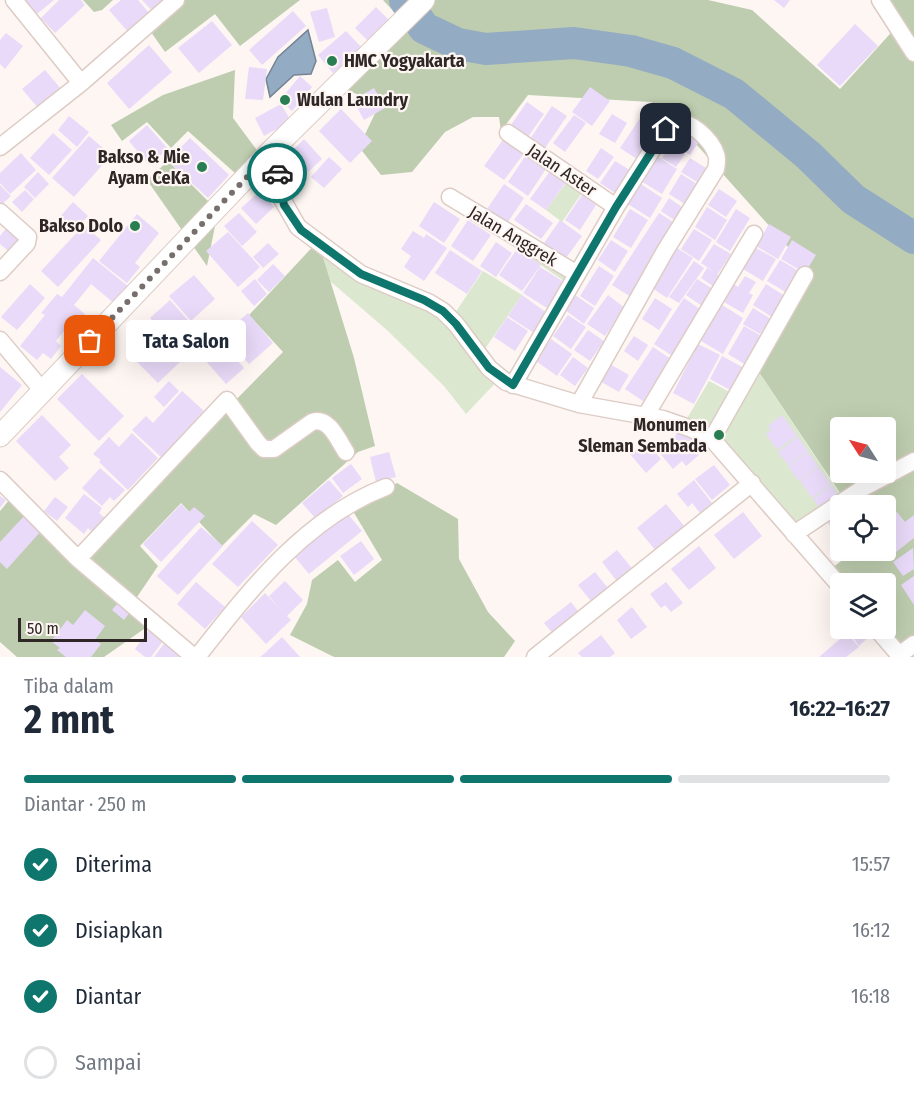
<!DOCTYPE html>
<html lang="id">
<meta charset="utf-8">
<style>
body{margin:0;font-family:"Fira Sans Condensed",sans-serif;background:#f2f2f3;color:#1f2937;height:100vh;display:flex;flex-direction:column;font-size:22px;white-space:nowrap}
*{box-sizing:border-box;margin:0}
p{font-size:20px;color:#747a83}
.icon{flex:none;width:33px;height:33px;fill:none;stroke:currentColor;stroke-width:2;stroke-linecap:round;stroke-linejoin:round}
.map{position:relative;height:657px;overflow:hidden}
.side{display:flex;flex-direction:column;background:#fff;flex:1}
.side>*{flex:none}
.needle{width:39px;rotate:306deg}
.controls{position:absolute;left:830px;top:417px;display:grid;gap:12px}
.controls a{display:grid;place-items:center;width:66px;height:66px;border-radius:6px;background:#fff;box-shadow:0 6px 24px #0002;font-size:30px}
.scale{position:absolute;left:18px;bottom:15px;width:129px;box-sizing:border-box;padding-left:6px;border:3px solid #2e2725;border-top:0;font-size:16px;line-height:21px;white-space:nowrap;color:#2e2725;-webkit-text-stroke:4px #fdf6f3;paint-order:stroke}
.pin{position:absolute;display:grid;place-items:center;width:51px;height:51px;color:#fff;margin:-26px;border-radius:12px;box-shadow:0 3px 9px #0006}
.courier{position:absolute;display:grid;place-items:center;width:60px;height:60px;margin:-30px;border:4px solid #0f766e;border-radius:50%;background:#fff;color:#222;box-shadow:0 2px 8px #0007}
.bubble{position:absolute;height:42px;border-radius:6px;background:#fff;box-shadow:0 6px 24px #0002;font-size:20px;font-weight:700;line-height:42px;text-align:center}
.summary em{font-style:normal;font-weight:700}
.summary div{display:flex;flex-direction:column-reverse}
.summary{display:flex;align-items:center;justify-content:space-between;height:102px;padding:0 24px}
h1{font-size:39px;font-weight:700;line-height:45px}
.bar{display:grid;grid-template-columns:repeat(4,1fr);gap:9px 6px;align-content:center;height:72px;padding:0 24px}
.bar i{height:8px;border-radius:4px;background:#e0e1e3}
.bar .selected{background:#0f766e}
.bar p{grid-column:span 4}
ol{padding:0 24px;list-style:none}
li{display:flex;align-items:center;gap:18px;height:66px}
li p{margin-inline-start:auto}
li .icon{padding:6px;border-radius:50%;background:#0f766e;color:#fff;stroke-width:4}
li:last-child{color:#747a83}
li i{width:33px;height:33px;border:3px solid #e0e1e3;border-radius:50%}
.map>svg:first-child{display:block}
</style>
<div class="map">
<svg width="914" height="657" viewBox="0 0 914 657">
<rect width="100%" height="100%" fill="#fdf6f3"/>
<!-- green -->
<path fill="#dbe7cf" d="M571,176l15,11 -24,35 -16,-12z
M318,241l135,75 30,-45 39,24 -40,58 21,22 -37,39 -22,-28 -56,-55 -58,-50z
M522,242l18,11 4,-10 37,25 -11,17 -53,-36z
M755,366l92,139 -46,37 -116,-120 24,-41 28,15z"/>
<!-- forest -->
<path fill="#becdaf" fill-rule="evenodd" d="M83,0h30l-11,10 -8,2z
M174,0h126l-60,46 -25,-32 -50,38 -19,-27z
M383,0h325l44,10 88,79 59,-65 -27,-24h42v657h-15l-14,-29v-44h-45l-13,-12 27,-21 31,-1v-44l-22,-1 -4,-5 -11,5 -93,-139 51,-99 -136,-152 -19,-13 -123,-7 -27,36 -2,-14h-26l-28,15 -33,40 -31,3 -22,-28 20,-42 -37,-18 64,-62zM840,428h45v44h-45z
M235,70l-2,48 32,43 -20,21 -57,-51 -17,17 -24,-26 -25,19 -11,-16 52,-30z
M168,161l50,50 -11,55 -60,-86z
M318,241l36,117 21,88 -17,6 -82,73 -22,-11 -32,32 -41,-43 -41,43 18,20 -25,37 21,19 -50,35h-87l-17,-15v-131l15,-18 67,63 201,-204 -34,-37z
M397,483l61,36 1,40 29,53 27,29 -11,16h-170l-44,-22 17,-31 5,-24 26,-20 17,22 27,-22 -29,-49z"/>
<!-- water -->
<path fill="#93abc3" stroke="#758394" stroke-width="1.5" d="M308,30l8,31 -5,13 -17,1 -24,22 -4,-18 12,-22z"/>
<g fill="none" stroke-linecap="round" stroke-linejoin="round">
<!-- river -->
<path stroke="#93abc3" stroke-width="32" d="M405,0l19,28 34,16 28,5 88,-6 57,8 42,12 61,31 74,61 45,44 61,39"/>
</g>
<!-- building -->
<path fill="#e8daf8" d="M25,0h29l-17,14z
M59,0h22l4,5 -30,28 -14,-15z
M121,0h17l12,14 -22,18 -19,-22z
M142,0h30l-16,15z
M774,0h16l-6,8z
M376,7l13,13 -21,21 -13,-13z
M327,8l8,29 -16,5 -9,-30z
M293,11l13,15 -44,39 -13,-15z
M212,21l20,24 -33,28 -21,-25z
M855,24l23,22 -38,40 -23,-21z
M346,31l16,17 -29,25 -15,-18z
M6,33l17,13 -18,23 -5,-5v-24z
M149,45l23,27 -43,37 -22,-26z
M249,67l18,2 -4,31 -18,-1z
M45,70l17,20 -23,19 -17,-20z
M300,76l12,11 -20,24 -12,-11z
M590,87l20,14 -18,25 -20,-14z
M374,88l11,20 -21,12 -11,-20z
M527,102l17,12 -16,23 -17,-12z
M651,102l19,13 -30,46 -20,-13z
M281,104l10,17 -27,15 -9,-18z
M552,106l15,10 -24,35 -15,-9z
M341,109l31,32 -22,22 -31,-32z
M612,114l15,9 -12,20 -16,-9z
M574,115l12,8 -21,29 -12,-9z
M69,116l20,16 -12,15 -19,-17z
M147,125l21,24 -19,16 -20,-24z
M682,125l20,12 -12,18 -20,-12z
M53,133l19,17 -23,25 -19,-17z
M89,136l22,19 -37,42 -22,-19z
M505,137l20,15 -21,28 -20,-14z
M190,138l39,37 -21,23 -40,-37z
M304,139l18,20 -14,13 -18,-19z
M671,145l14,9 -9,13 -14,-9z
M601,148l13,9 -16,22 -12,-8z
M528,152l20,14 -20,30 -20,-14z
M21,153l15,17 -26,24 -10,-11v-10z
M657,156l20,13 -15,25 -21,-13z
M329,157l13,12 -18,19 -13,-11z
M690,158l16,10 -9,14 -16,-10z
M615,161l18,11 -15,23 -18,-12z
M550,171l16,11 -20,28 -16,-11z
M38,172l11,12 -14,14 -11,-11z
M681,174l19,12 -12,20 -19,-12z
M504,184l20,14 -16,24 -21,-13z
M641,184l21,14 -12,20 -22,-14z
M0,185l11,11 -11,10z
M719,189l18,12 -11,16 -18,-12z
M25,190l9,9 -12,13 -10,-10z
M260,191l14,16 -18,17 -15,-16z
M582,195l14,10 -16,25 -15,-10z
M669,198l13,9 -8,13 -13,-9z
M73,202l15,14 -17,18 -14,-14z
M434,202l26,17 -16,24 -25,-17z
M526,204l27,19 -12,16 -27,-19z
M707,207l20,13 -12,20 -20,-13z
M630,209l18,11 -17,28 -18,-11z
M736,209l14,9 -20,33 -14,-9z
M239,213l18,19 -15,14 -18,-20z
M659,213l19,12 -47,72 -19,-12z
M137,214l22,19 -24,30 5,4 -13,16 -28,-22z
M468,220l23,15 -18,26 -22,-15z
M560,220l22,16 -16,22 -22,-15z
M769,224l22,13 -13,22 -22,-13z
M84,225l17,15 -43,47 -17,-16z
M8,226l16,13 -12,15 -12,-10v-8z
M694,229l18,11 -13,21 -18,-12z
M413,231l11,7 2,-4 21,14 -23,33 -20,-14 7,-11 -10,-7z
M228,232l32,35 -22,20 -32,-36z
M611,240l17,11 -13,21 -17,-12z
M792,240l24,15 -11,18 -24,-14z
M496,242l16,11 -16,24 -16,-11z
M268,243l11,11 -16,14 -10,-11z
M714,244l17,10 -14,21 3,1 -7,10 -12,-8 6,-10 7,4 -13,-9z
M677,248l16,10 -26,40 -15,-10z
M756,248l20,11 -13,22 -20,-12z
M517,249l24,16 -19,26 -23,-16z
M450,250l32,21 -15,23 -32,-21z
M93,258l36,29 -14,17 -24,-20 -17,21 11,9 -5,6 5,4 -12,14 -9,-7 -8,10 5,5 -10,13 -8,-6 -6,7 -17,-14 25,-31 -4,-2 16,-19 5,3z
M780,260l22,13 -13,21 -22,-13z
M694,261l10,7 -25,35 -10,-6z
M273,264l12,12 -16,16 -12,-12z
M599,266l15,10 -19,30 -15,-10z
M540,267l24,15 -17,26 -24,-15z
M194,275l21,24 -24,22 -22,-25z
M745,276l11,6 -7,11 4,2 -10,18 -19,-11 10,-18 4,3z
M255,279l12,15 -13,12 -13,-15z
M697,279l19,12 -11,17 -19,-13z
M30,284l15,14 -28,32 -16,-13z
M766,284l22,14 -13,21 -22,-14z
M522,295l25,18 -13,20 -26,-17z
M575,295l19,13 -10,16 -19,-14z
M608,295l17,13 -20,28 -18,-12z
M655,298l17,11 -13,21 -17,-11z
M684,298l20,14 -30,45 -20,-13z
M170,300l31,35 -20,19 -31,-36z
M722,305l21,13 -20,36 -22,-13z
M753,308l23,14 -7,11 -6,-3 -3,4 -17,-10z
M248,313l25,30 -24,21 -26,-29z
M568,315l18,12 -15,22 -18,-13z
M507,317l21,14 -13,20 -21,-14z
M744,326l19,11 -17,28 -18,-11z
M588,330l16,11 -14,20 -16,-11z
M155,336l25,26 -22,21 -25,-25z
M216,336l28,32 -18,16 -28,-32z
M634,336l14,9 -10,16 -14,-10z
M551,339l21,15 -15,22 -21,-15z
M698,344l22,11 -26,49 -21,-11z
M653,347l18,12 -28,42 -18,-12z
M722,356l22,12 -12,23 -22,-12z
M573,357l15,11 -13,18 -15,-11z
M608,363l21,12 -10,17 -21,-12z
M0,367l22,18 -22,27z
M82,374l42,42 -25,25 -42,-42z
M169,381l10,10 -15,16 -10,-10z
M182,391l22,20 -43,46 -29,-27 14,-14 7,7z
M42,415l29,30 -12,12 10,11 -14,13 -39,-40z
M782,415l15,21 -20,14 -11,-16 5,-4 -3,-4z
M683,429l15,18 -4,3 5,5 -13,11 -4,-5 -9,8 -15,-18z
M132,433l26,25 -30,32 -29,-28 2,-2 -8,-6 16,-17 10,10z
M798,437l10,14 -20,14 -10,-13z
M646,441l15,18 -15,14 -16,-19z
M389,452l7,25 -20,5 -6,-25z
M808,452l10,14 -19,15 -11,-15z
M351,464l11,15 -19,14 -11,-15z
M714,465l16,20 -18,15 -17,-21z
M818,467l13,17 -19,14 -12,-17z
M100,468l25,22 -11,11 -4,-4 -8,9 -20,-18z
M329,480l14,16 -27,23 -14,-16z
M694,480l18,23 -12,10 -8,-10 -4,4 -11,-13z
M831,485l10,14 -18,13 -10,-13z
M84,494l18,14 -3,5 6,5 -12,15 -5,-5 -4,6 -19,-16z
M0,496l6,4 -6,8z
M55,497l13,10 -11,14 -13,-10z
M850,498l6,8h-16v23l-5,3 -11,-14z
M181,504l8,8 5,-5 11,9 -44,46 -18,-18z
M666,504l19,23 -29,24 -19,-23z
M743,512l19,24 -28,23 -20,-24z
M897,512l8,10 9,-7v23l-18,14 -11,-14v-17z
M347,513l15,18 -53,43 -15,-18z
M25,515l17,15 -35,39 -7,-7v-20z
M252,521l26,24 -40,42 -26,-23z
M201,527l22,19 -45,49 -21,-19z
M361,541l13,18 -20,16 -14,-19z
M699,546l17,22 -27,22 -18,-21z
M913,548l1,21 -11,7 -10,-14z
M617,550l18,22 -16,12 -17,-22z
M595,572l17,21 -17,13 -17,-21z
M914,576v29l-13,-20z
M285,581l18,19 -16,16 4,4 -25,24 -25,-27 24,-24 16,17 -12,-14z
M196,582l29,25 -20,22 -28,-25z
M666,582l17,21 -12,9 -6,-7 -4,3 -11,-14z
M122,598l12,9 -10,13 -12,-10z
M571,602l10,13 -27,20 -10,-12z
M632,607l15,20 -16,12 -14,-19z
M85,610l20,16 -10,14 6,4 -10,13h-25l-9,-7 3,-2 -9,-7 16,-21 6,5z
M865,628l6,7 -12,11 -5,-7z
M149,630l14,11 -12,16h-6l-10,-8z
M847,633l12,14 -13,10h-27z
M601,635l14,18 -5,4h-28l-4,-4z
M282,637l18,20h-40l5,-4z
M166,641l20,16h-32z"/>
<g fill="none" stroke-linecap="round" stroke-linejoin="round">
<!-- minor casing -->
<g stroke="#ddccc5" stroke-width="19">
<path id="minor" d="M14,0l67,83
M880,0l34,53
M508,133l108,74
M0,147l81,-64 95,-83
M271,151l4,5 7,43 16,28 63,47 69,29 13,8 13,13 33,44 17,14 73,22 84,15 29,10 20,10 128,147
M450,197l127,77
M0,212l28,25 -1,6 -27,29
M0,340l42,50
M513,385l103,-178 50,-79 8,-7c16,-1 37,18 42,33 2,4 1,10 0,15l-51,82 -86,153
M646,415l108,-181
M712,439l93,-164
M0,480l78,79 116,98
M794,534l69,-46 51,-27
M78,559l149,-159 31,43 6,6h10l38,-27c17,-6 26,18 34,30
M876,628l25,29
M899,655l15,-11
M197,657c52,-66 108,-139 189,-170
M535,657l217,-174"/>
</g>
<!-- tertiary casing -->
<g stroke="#ddccc5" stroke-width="23">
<path id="tertiary" d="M0,436l271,-285 153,-151"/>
</g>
<!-- minor -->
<use href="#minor" stroke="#fff" stroke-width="16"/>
<!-- tertiary -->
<use href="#tertiary" stroke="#fff" stroke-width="21"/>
</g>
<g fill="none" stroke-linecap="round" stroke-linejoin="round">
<!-- done -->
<path stroke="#766f6d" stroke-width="6" stroke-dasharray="0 10.8" d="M90,341l182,-190 2,5 3,17"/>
<!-- route -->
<path stroke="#0f766e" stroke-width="8" d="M277,173l7,32 17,25 60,44 63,26 19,11 13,13 33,44 24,17 103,-178 50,-78"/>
</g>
<!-- markers -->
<g fill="#287e52" stroke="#fdf6f3" stroke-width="2">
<circle cx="332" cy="61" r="6"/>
<circle cx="285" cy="100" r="6"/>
<circle cx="202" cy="167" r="6"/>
<circle cx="135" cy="226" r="6"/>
<circle cx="719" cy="435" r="6"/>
</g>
<g text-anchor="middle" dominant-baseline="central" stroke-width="4.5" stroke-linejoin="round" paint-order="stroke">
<!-- poi labels -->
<g font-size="18" font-weight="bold" fill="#2e2725" stroke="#fdf6f3" text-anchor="end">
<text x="344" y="61" text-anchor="start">HMC Yogyakarta</text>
<text x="297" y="100" text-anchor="start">Wulan Laundry</text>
<text x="190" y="157">Bakso &amp; Mie<tspan x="190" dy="21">Ayam CeKa</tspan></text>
<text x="123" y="226">Bakso Dolo</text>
<text x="707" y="425">Monumen<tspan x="707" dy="21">Sleman Sembada</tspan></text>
</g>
<!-- street labels -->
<g font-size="18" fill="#2e2725" stroke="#fdf6f3">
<text transform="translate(562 170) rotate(34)">Jalan Aster</text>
<text transform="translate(513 236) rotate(31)">Jalan Anggrek</text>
</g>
</g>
</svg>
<div class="controls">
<a><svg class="needle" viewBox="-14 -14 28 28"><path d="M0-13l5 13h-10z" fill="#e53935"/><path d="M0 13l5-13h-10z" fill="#747a83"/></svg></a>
<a><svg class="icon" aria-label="locate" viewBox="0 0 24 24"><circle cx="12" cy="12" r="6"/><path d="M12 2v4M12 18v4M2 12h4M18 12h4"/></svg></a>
<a><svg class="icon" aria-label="layers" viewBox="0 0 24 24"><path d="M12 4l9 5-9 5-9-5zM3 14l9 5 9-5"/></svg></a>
</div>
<div class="scale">50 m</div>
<div class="pin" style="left:90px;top:341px;background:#ea580c"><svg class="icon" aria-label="bag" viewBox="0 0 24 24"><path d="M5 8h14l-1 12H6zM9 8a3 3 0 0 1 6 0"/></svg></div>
<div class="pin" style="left:666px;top:129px;background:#1f2937"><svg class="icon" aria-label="home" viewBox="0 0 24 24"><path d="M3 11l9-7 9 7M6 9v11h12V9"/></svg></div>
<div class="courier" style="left:277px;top:173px"><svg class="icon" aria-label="car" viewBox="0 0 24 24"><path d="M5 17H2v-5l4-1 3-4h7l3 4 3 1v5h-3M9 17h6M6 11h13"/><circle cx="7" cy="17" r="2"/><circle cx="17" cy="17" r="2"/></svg></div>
<div class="bubble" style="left:126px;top:320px;width:120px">Tata Salon</div>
</div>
<section class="side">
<div class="summary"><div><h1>2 mnt</h1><p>Tiba dalam</p></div><em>16:22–16:27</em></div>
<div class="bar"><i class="selected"></i><i class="selected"></i><i class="selected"></i><i></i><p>Diantar · 250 m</p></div>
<ol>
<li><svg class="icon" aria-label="check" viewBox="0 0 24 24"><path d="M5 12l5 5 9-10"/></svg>Diterima<p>15:57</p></li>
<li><svg class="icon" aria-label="check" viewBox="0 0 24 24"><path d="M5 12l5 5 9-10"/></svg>Disiapkan<p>16:12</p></li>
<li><svg class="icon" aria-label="check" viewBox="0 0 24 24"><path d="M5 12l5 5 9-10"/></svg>Diantar<p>16:18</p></li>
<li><i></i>Sampai</li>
</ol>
</section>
